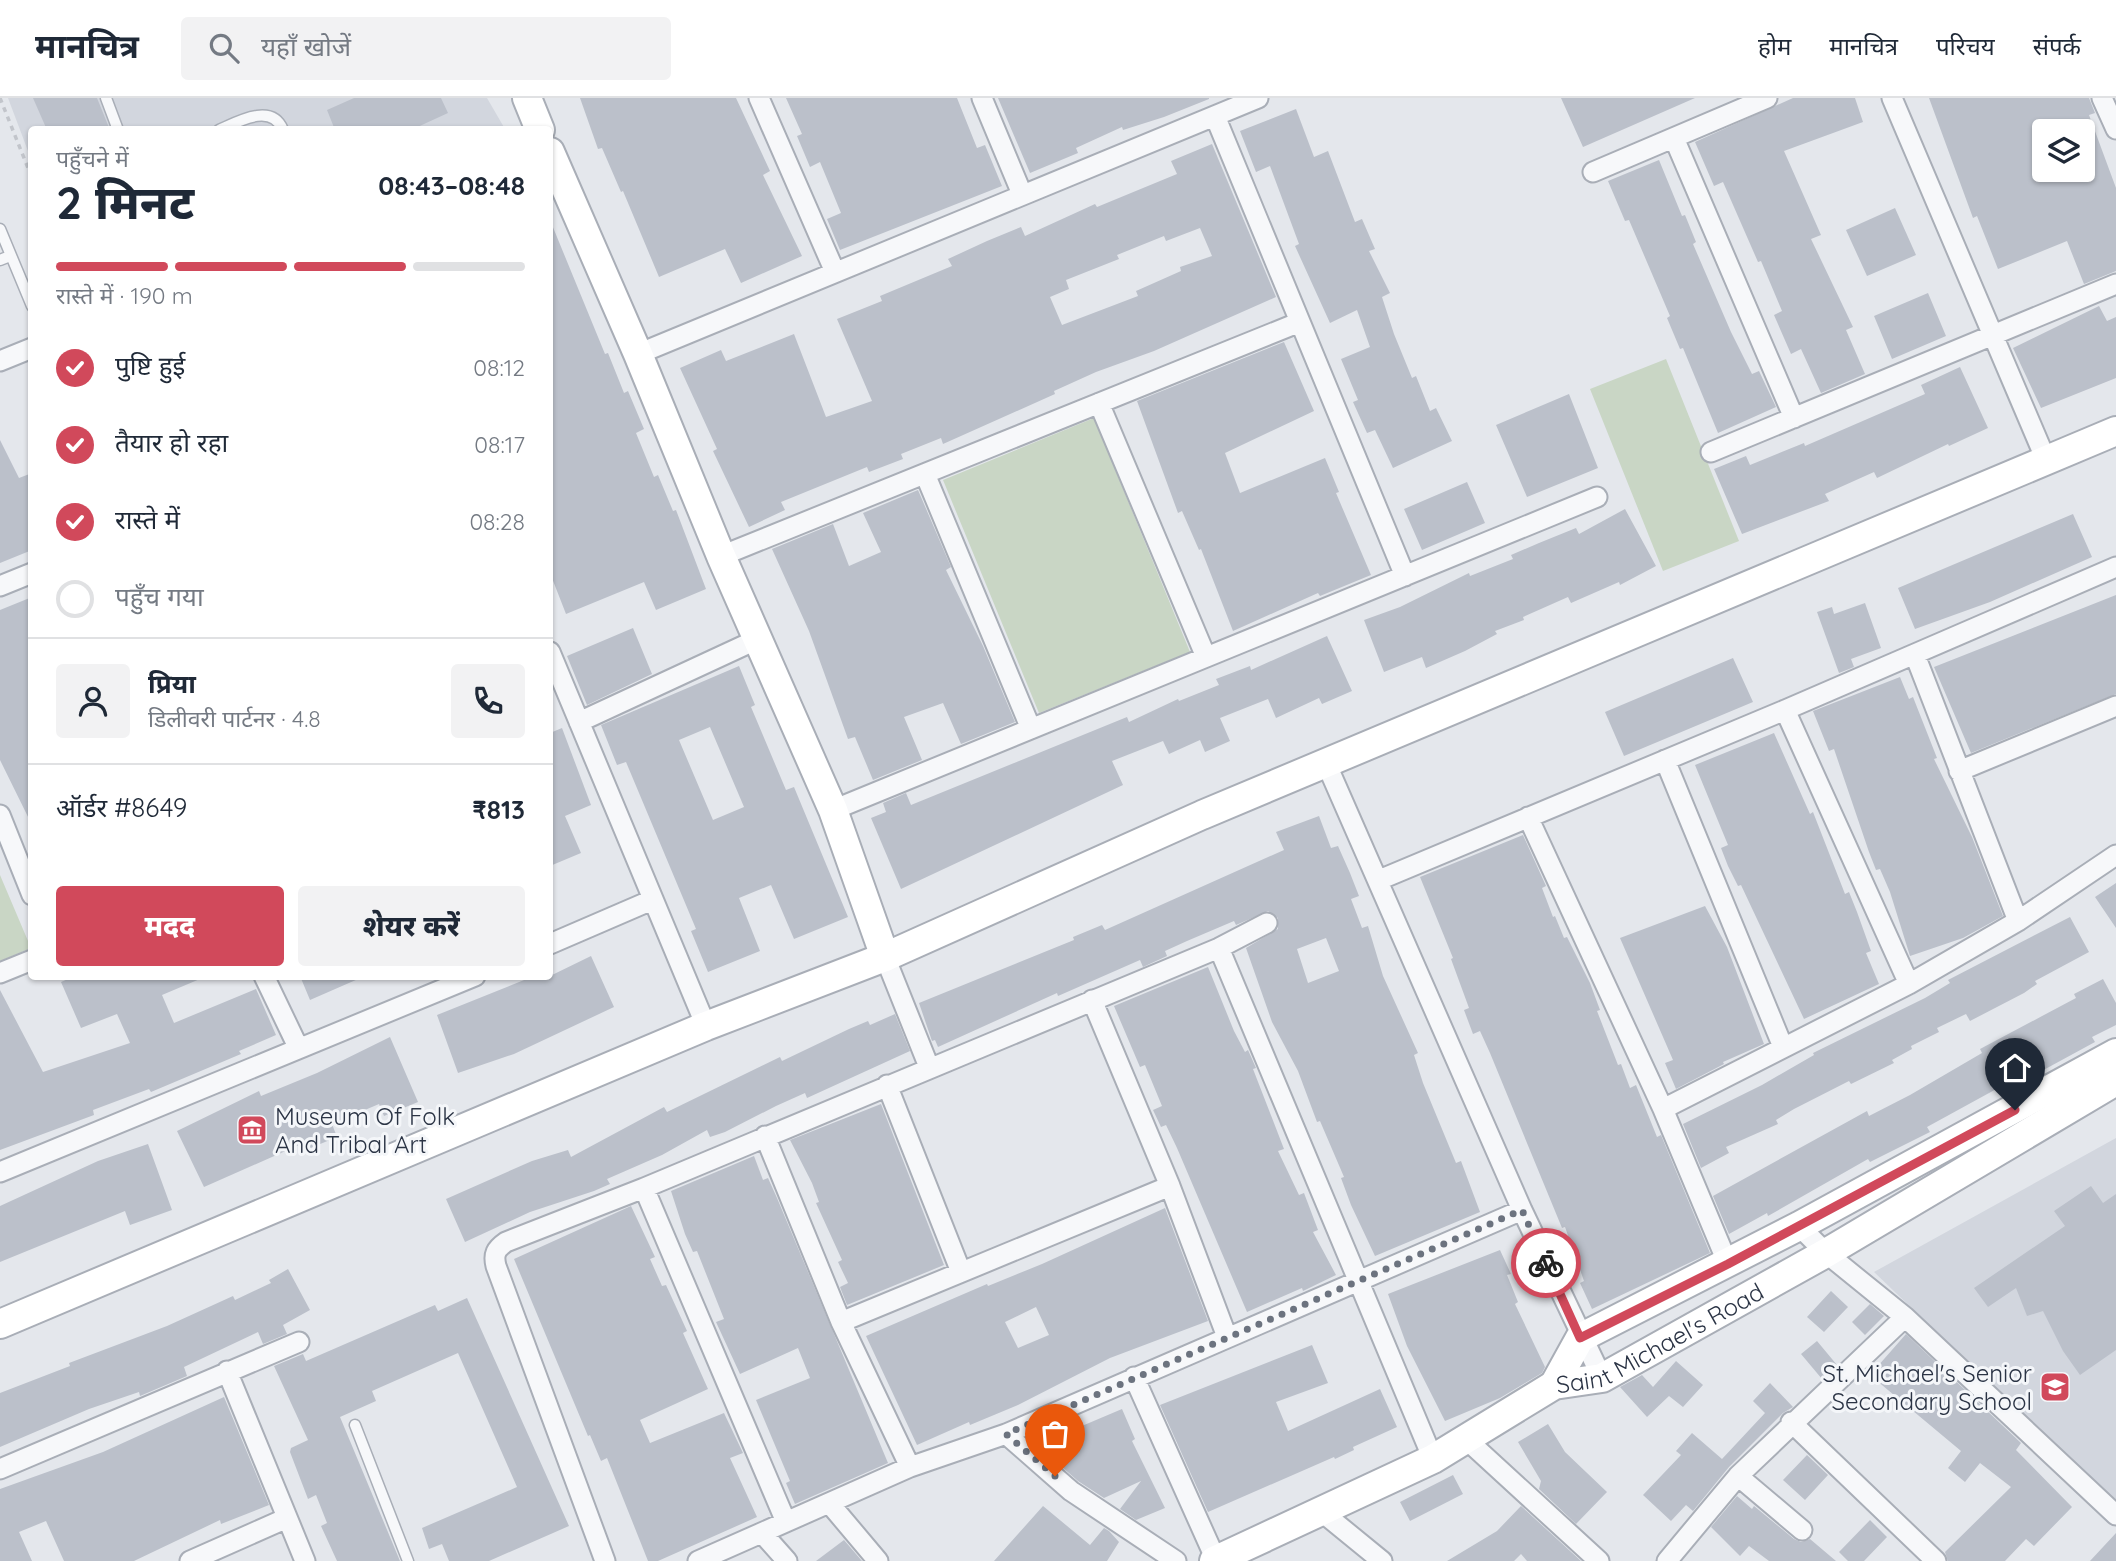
<!DOCTYPE html>
<html lang="hi">
<meta charset="utf-8">
<style>
body{margin:0;font-family:Quicksand,"Noto Sans Devanagari",sans-serif;background:#f2f2f3;color:#1f2937;height:100vh;display:flex;flex-direction:column;font-size:26px;white-space:nowrap}
*{box-sizing:border-box;margin:0}
p{font-size:23px;color:#747a83}
.icon{flex:none;width:38px;height:38px;fill:none;stroke:currentColor;stroke-width:2;stroke-linecap:round;stroke-linejoin:round}
.map{position:relative;flex:1;overflow:hidden}
.panel{position:absolute;left:28px;top:28px;width:525px;height:854px;display:flex;flex-direction:column;background:#fff;border-radius:7px;box-shadow:0 2px 5px #0004}
.panel>*{flex:none}
.fabs{position:absolute;left:2032px;top:21px;display:grid;gap:14px}
.fabs a{display:grid;place-items:center;width:63px;height:63px;border-radius:7px;background:#fff;box-shadow:0 2px 5px #0004;font-size:35px}
.pin{position:absolute;display:grid;place-items:center;width:60px;height:60px;color:#fff;margin:-72px -30px;border-radius:50% 50% 50% 0;rotate:-45deg;box-shadow:0 0 7px #0007}
.pin .icon{rotate:45deg}
.courier{position:absolute;display:grid;place-items:center;width:70px;height:70px;margin:-35px;border:5px solid #d1495b;border-radius:50%;background:#fff;color:#222;box-shadow:0 2px 9px #0007}
.head em{font-style:normal;font-weight:800}
.head div{display:flex;flex-direction:column-reverse}
.head{display:flex;align-items:center;justify-content:space-between;height:119px;padding:0 28px}
h1{font-size:46px;font-weight:800;line-height:52px}
.bar{display:grid;grid-template-columns:repeat(4,1fr);gap:10px 7px;align-content:center;height:84px;padding:0 28px}
.bar i{height:9px;border-radius:5px;background:#e0e1e3}
.bar .active{background:#d1495b}
.bar p{grid-column:span 4}
.line{display:flex;align-items:center;gap:18px;padding:0 28px;border-top:2px solid #e0e1e3}
.line div{flex:1}
.round{display:grid;place-items:center;flex:none;width:74px;height:74px;border-radius:7px;background:#f2f2f3}
ol{padding:0 28px;list-style:none}
li{display:flex;align-items:center;gap:21px;height:77px}
li p{margin-inline-start:auto}
li .icon{padding:7px;border-radius:50%;background:#d1495b;color:#fff;stroke-width:4}
li:last-child{color:#747a83}
li i{width:38px;height:38px;border:4px solid #e0e1e3;border-radius:50%}
.action{display:flex;gap:14px;margin-top:auto;padding:14px 28px}
.action a{flex:1;height:80px;border-radius:7px;background:#d1495b;color:#fff;font-size:28px;font-weight:800;line-height:80px;text-align:center}
.action a+a{background:#f2f2f3;color:#1f2937}
header{display:flex;align-items:center;gap:42px;box-sizing:border-box;height:98px;padding:0 35px;background:#fff;border-bottom:2px solid #e0e1e3}
header strong{font-size:33px}
nav{display:flex;gap:38px;margin-inline-start:auto;font-size:24px}
.search{width:490px;height:63px;background:#f2f2f3;display:flex;align-items:center;gap:18px;box-sizing:border-box;padding:0 24px;border-radius:7px;color:#747a83;font-size:26px}
.map>svg:first-child{display:block}
</style>
<header>
<strong>मानचित्र</strong>
<div class="search"><svg class="icon" aria-label="search" viewBox="0 0 24 24"><circle cx="10" cy="10" r="6"/><path d="M15 15l6 6"/></svg>यहाँ खोजें</div>
<nav><a>होम</a><a>मानचित्र</a><a>परिचय</a><a>संपर्क</a></nav>
</header>
<div class="map">
<svg width="2116" height="1463" viewBox="0 0 2116 1463">
<rect width="100%" height="100%" fill="#e4e7ec"/>
<!-- built -->
<path fill="#d2d6de" d="M8,0h479l18,31 -473,1 -1,29z
M2116,1040v365l-242,-231z"/>
<!-- green -->
<path fill="#c9d6c5" d="M1666,261l73,182 -76,30 -73,-182z
M1094,320l96,234 -151,61 -96,-233z
M0,777l31,73 -31,13z"/>
<!-- building -->
<path fill="#bbc0ca" fill-rule="evenodd" d="M33,0h64l13,32h-63z
M354,0h87l7,15 -37,17h-76l-8,-20z
M580,0h156l34,73 -7,4 39,81 -61,27 -16,-34 -66,28 -36,-86 -2,1 -19,-44 -4,1z
M786,0h171l20,50 8,-3 17,41 -162,64 -13,-31 14,-6 -21,-51 -10,5 -13,-31 5,-2z
M998,0h211v1l-45,18 -41,13 -1,-3 -46,21 2,5 -48,20z
M1561,0h134l-112,49z
M1793,0h62l8,24 -79,29 37,84 -10,4 42,88 -7,3 19,44 -44,19 -20,-44 -10,5 -17,-39 8,-4 -21,-50 -3,1 -35,-80 -9,4 -19,-44z
M1929,0h160l6,15 -6,2 27,73v83l-32,13 -17,-43 -69,28 -21,-53 -4,2zM2044,33h38v39h-38z
M1296,11l18,48 14,-6 27,71 7,-3 13,30 -6,2 21,42 -8,4 12,37 18,44 4,-2 14,35 6,-3 16,33 -59,27 -18,-38 -8,3 -14,-31 5,-2 -17,-41 29,-12 -13,-37 -27,13 -35,-77 4,-2 -29,-78 -14,6 -16,-41z
M1212,46l64,153 -122,54 -58,21 -42,19 1,3 -112,50 -2,-6 -40,16 2,5 -34,13 -2,-5 -86,35 4,8 -36,17 -36,-76 4,-2 -37,-81 41,-18 5,11 68,-27 32,83 46,-16 -35,-82 45,-18 -2,-5 72,-30 -4,-7 39,-18 34,-14 4,9 70,-32 2,3 80,-33 -6,-13zM1200,130l12,28 -32,11 1,4 -45,20 2,5 -76,29 -12,-28 19,-8 -3,-9 53,-21 -2,-4 47,-19 2,5z
M1659,62l23,56 3,-1 11,27 -3,2 38,88 21,42 7,-3 17,36 -58,26 -35,-85 -3,1 -13,-31 3,-2 -41,-96 -4,1 -17,-40z
M1895,110l21,47 -49,21 -21,-46z
M550,122l55,134 3,-1 16,40 4,-2 16,38 -8,4 18,44 4,-2 15,36 3,-1 30,79 -50,21 -12,-28 -78,32 -16,-41z
M1928,195l18,43 -54,23 -18,-43z
M2099,208l8,15 9,-4v61l-75,30 -28,-60z
M1284,244l30,69 -89,42 15,40 85,-35 14,34 -3,1 35,82 -51,21 -2,-3 -85,38 -32,-82 -2,1 -17,-39 -4,2 -41,-112z
M1960,269l28,61 -39,18 -1,-2 -71,34 -3,-6 -49,22 4,7 -87,33 -28,-65 32,-13 4,9 54,-22 1,3 120,-52 -4,-9z
M1569,296l29,74 -71,29 -31,-72z
M0,342l19,38 13,-5v77l-32,13z
M1467,384l18,41 -63,27 -18,-41z
M918,392l33,77 -5,3 37,76 32,76 -54,22 -18,-41 -39,14 18,43 -49,20 -18,-43 -7,2 -39,-108 -37,-82 61,-25 16,42 32,-14 -18,-39z
M1625,411l31,57 -36,19 -1,-3 -48,21 -3,-6 -45,20 1,3 -29,11 2,3 -32,17 -39,17 -4,-11 -38,15 -20,-52 36,-13 69,-34 1,3 43,-17 -2,-4 28,-12 37,-15 3,6z
M2073,416l19,43 -102,45 -75,27 -17,-41z
M2116,497v99l-145,59 -37,-86z
M32,499v228l-32,-65v-150z
M1865,505l16,45 -30,11 3,8 -15,6 -22,-61 15,-5 2,7z
M633,530l19,46 -65,31 -20,-49z
M1327,538l25,55 -30,13 -3,-6 -43,20 -8,-19 -48,19 10,23 -25,11 -5,-12 -31,14 -6,-13 -51,20 11,24 -222,104 -30,-71 15,-6 -3,-9 23,-10 5,12 216,-88 2,5 49,-23 1,2 40,-16 -3,-6 34,-13 1,4z
M1733,560l20,44 -129,54 -19,-44z
M739,568l16,39 -4,2 35,83 8,-3 54,130 -54,22 -23,-54 -32,13 21,53 -52,21 -17,-41 5,-2 -70,-167 -9,3 -16,-40zM710,629l34,80 -31,13 -34,-80z
M1900,579l9,22 4,-2 24,61 -3,1 38,78 31,79 -40,22 -53,18 -20,-64 -10,-23 -4,1 -7,-18 -35,-103 -5,2 -16,-40z
M562,630l29,77 -26,11 16,37 -31,13v-133z
M1774,635l36,81 3,-2 32,82 4,-2 8,20 14,39 -5,2 13,31 -75,35 -63,-134 -3,1 -10,-20 -7,-18 7,-3 -33,-80z
M1319,718l12,32 7,-2 12,27 9,23 -8,3 11,29 6,-2 15,50 35,77 -4,2 9,28 33,80 5,-2 19,51 -105,44 -24,-51 -10,-27 3,-1 -24,-56 -3,1 -19,-51 -26,-49 -26,-74 32,-19v-11l-10,-7 -32,14 -2,-4 -47,20 -22,10 2,5 -24,11 -3,-7 -82,36 -1,-3 -119,54 -3,-7 -3,1 -13,-38 155,-63 -1,-3 29,-12 3,5 179,-80 -8,-18zM1326,840l13,33 -31,12 -11,-34z
M1523,737l23,51 -4,2 11,29 2,-1 9,22 3,-1 23,46 10,27 -3,1 21,54 3,-1 9,24 6,-3 21,52 4,-2 49,118 -118,56 -12,-26 4,-2 -19,-54 -3,1 -72,-175 -10,-22 -7,3 -9,-24 5,-2 -18,-49 2,-1 -33,-81z
M2116,785v45l-21,-31z
M1705,808l22,41 37,97 -41,18 1,2 -48,25 -11,-26 8,-3 -53,-122z
M2070,819l19,35 -54,29 2,3 -13,9 -54,28 -4,-7 -29,14 2,4 -28,14 1,3 -20,11 2,3 -43,21 -2,-3 -55,28 -18,11 2,4 -52,23 3,6 -28,15 -18,-44 79,-39 52,-30 -1,-2 112,-55 25,-15 -2,-3z
M591,858l23,51 -100,47 -56,19 -21,-58 97,-39h16z
M1208,869l26,64 11,21 3,-2 8,18 -3,1 31,80 -6,2 21,44 5,-2 14,37 -5,2 23,43 -33,16 -1,-3 -55,24 -70,-164 -11,-23 -5,2 -8,-17 9,-4 -17,-41 -5,2 -26,-61z
M75,878h132l-45,19 12,28 82,-34 20,46 -37,16 2,3 -90,38 -2,-3 -56,21 1,5 -94,35v-160l43,82 87,-29 -13,-29 -36,14 -20,-46z
M300,878h65l-55,24z
M2103,881l13,24v22l-24,12 3,5 -92,50 -3,-5 -73,40 3,5 -60,30 -2,-3 -100,57 -1,-3 -38,21 -16,-38 154,-85 2,5 41,-21 72,-42 -2,-4 96,-51 -2,-4z
M895,916l15,37 -103,47 -2,-5 -29,13 -51,26 -15,5 -3,-7 -45,25 -55,24 3,5 -16,7 -64,21 -65,30 -19,-43 86,-38 36,-11 3,7 93,-50 3,5 113,-55 2,4 67,-32 19,-8 2,4z
M390,939l28,65 -34,14 -5,-12 -47,20 5,13 -36,15 -2,-7 -95,42 -27,-56 82,-40 2,5 56,-23z
M881,1006l63,161 -97,40 -7,-18 8,-4 -10,-21 4,-2 -26,-57 3,-1 -7,-19 -22,-43z
M148,1046l24,66 -42,15 -5,-14 -125,51v-56l98,-45z
M754,1058l9,24 5,-2 9,20 111,265 -93,41 -9,-21 4,-2 -34,-81 54,-22 -12,-30 -58,26 -24,-52 8,-3 -27,-68 -4,1 -8,-18 -14,-43z
M2091,1088l12,17 13,-9v156l-36,25 -17,-24 -20,-40 -16,5 -11,-28 -28,19 -14,-19 91,-62 -11,-15z
M631,1108l24,51 -5,2 12,27 4,-1 11,24 10,22 -4,2 25,56 -68,31 10,23 74,-30 19,40 -13,5 27,59 -99,44h-10l-41,-103 -6,3 -11,-26 -2,1 -74,-177z
M1165,1110l43,113 -98,37 -92,47 -48,20 -1,-3 -52,23 -51,-109 121,-52 1,2 54,-22zM1036,1209l13,28 -31,13 -13,-26z
M1500,1152l11,24 -4,1 11,27 -3,2 30,63 -3,6 -42,25 -55,23 -38,-75 -19,-52z
M288,1171l22,41 -27,15 4,9 -24,10 -5,-12 -74,35 3,9 -47,20 -1,-4 -50,17 -89,38v-54l70,-27 -1,-3 98,-37 66,-30 2,4 36,-17 -2,-3z
M1831,1193l17,16 -24,25 -17,-15z
M467,1200l102,228 -80,35h-40l-7,-17 -13,5 -7,-21 95,-41 -59,-134 -86,38 4,10 -36,16 60,144h-63l-16,-35 6,-3 -11,-28 -8,4 -18,-47 1,-4 17,-8 -34,-74 29,-12 3,7 129,-56 3,6z
M1870,1206l14,12 -19,19 -13,-13z
M1906,1236l115,109 -5,7 56,57 -38,39 -8,-7 -21,22h-57l-3,-9 66,-65 -31,-24 -15,19 -17,-14 13,-17 -91,-76z
M1817,1243l20,24 -15,14 -21,-25z
M1312,1247l16,38 -52,19 12,29 92,-42 17,38 -44,20 1,3 -19,9 -1,-2 -126,55 -48,-107z
M1676,1263l27,24 -20,22 -14,-11 -22,21 -27,-30 22,-12 11,12z
M1770,1285l23,24 -10,6 -54,54 -36,44 -7,-6 -15,16 -28,-26 38,-40 -5,-4 16,-18 30,26 43,-46 -12,-12z
M224,1299l45,108 -48,19 -1,-4 -86,41h-70l-18,-40 -27,11 13,29h-32v-72l103,-37z
M1122,1311l13,30 -3,2 33,67 -29,12 -16,-11 21,-28 -37,17 -26,-17 -41,-36z
M1548,1326l17,28 42,40 -31,32 -37,-35 2,-8 -23,-39z
M1807,1357l21,20 -23,25 -22,-20z
M1453,1377l10,19 -53,27 -10,-19z
M1737,1398l15,13 2,-3 40,33 7,3 9,-3 26,22h-67l-20,-15 -9,10 -29,-29z
M1043,1408l47,39 14,-17 5,3 10,11 -12,19h-113z
M1521,1408l60,55h-54l-6,-7 -7,7h-67l50,-30z
M1870,1422l17,17 -23,24h-16l-9,-9z
M2116,1435v28h-26z
M844,1442l18,21h-46z"/>
<g fill="none" stroke-linecap="round" stroke-linejoin="round">
<!-- lane casing -->
<g stroke="#a9aeb7" stroke-width="13">
<path id="lane" d="M106,0l12,32
M219,32c18,-8 53,-28 64,0
M0,131l32,77
M0,162l10,-4
M355,1327l53,136"/>
</g>
<!-- street casing -->
<g stroke="#a9aeb7" stroke-width="23">
<path id="street" d="M759,0l76,174
M982,0l40,96
M1892,0l154,362
M2102,0l14,31
M1215,18l190,460
M1674,40l120,280
M1593,74l174,-74
M638,256l620,-256
M0,263l32,-13
M1099,305l107,254
M1711,354l405,-168
M925,376l106,255
M721,458l579,-234
M0,488l32,-13
M550,554l156,374
M1915,557l103,266
M1785,612l124,274
M579,624l179,-83
M1665,662l118,287
M1326,665l196,447 80,168
M1959,673l157,-65
M833,712l764,-313
M0,717l32,80
M1528,719l135,292 65,155
M1379,782l406,-170 331,-143
M550,846l102,-44
M1219,850l214,511
M885,859l44,110
M0,875l32,-13
M264,878l34,71
M1092,902l78,186 57,151
M887,987l74,187
M1663,1011l246,-125 109,-63 98,-66
M765,1038l76,186 69,145
M0,1074l475,-196
M644,1090l142,334
M1799,1128l27,27 79,64 211,198
M841,1224l329,-136
M227,1273l78,190
M1134,1279l82,183
M1791,1324l145,139
M1006,1336l65,57 105,70
M1467,1342l132,121
M0,1371l299,-127
M1738,1378l64,54
M830,1406l48,57
M1322,1414l60,49
M763,1436l24,27
M190,1463l97,-43
M605,1463l-109,-295c-3,-12 0,-17 10,-24l138,-54 575,-240 48,-25
M698,1463l212,-94 96,-33 516,-224
M1667,1463l71,-85 167,-159"/>
</g>
<!-- secondary casing -->
<g stroke="#a9aeb7" stroke-width="32">
<g id="secondary">
<path d="M527,0l13,32"/>
<path d="M550,54l88,202 83,202 112,254 52,147"/>
<path d="M0,1226l706,-298 179,-69 317,-142 914,-384"/>
<path d="M1554,1287l26,-47 219,-112 317,-173"/>
<path id="s1" d="M1214,1463l219,-102 121,-74 48,-7 224,-125 290,-172"/>
</g>
</g>
<!-- path -->
<path stroke="#c2c5cb" stroke-width="3.5" stroke-dasharray="5 5" stroke-linecap="butt" d="M0,0l32,80"/>
<!-- lane -->
<use href="#lane" stroke="#f7f8fa" stroke-width="10"/>
<!-- street -->
<use href="#street" stroke="#f7f8fa" stroke-width="19"/>
<!-- secondary -->
<use href="#secondary" stroke="#fff" stroke-width="28"/>
</g>
<g fill="none" stroke-linecap="round" stroke-linejoin="round">
<!-- done -->
<path stroke="#6c737f" stroke-width="7" stroke-dasharray="0 12.6" d="M1055,1378l-49,-42 516,-224 24,53"/>
<!-- route -->
<path stroke="#d1495b" stroke-width="9" d="M1546,1165l34,75 148,-74 287,-154"/>
</g>
<!-- icons -->
<defs>
<g id="museum-square" transform="scale(1.575)"><rect x="-9" y="-9" width="18" height="18" rx="4" fill="#d1495b" stroke="#f4f6f9"/><path d="M0-6L6-3V-2H-6V-3ZM-5-1h2V3h-2ZM-1-1h2V3h-2ZM3-1h2V3H3ZM-6 4H6V6H-6Z" fill="#fff"/></g>
<g id="school-square" transform="scale(1.575)"><rect x="-9" y="-9" width="18" height="18" rx="4" fill="#d1495b" stroke="#f4f6f9"/><path d="M0-5L7-2L0 1L-7-2ZM-4 1L0 2.5L4 1V4Q0 6-4 4Z" fill="#fff"/></g>
</defs>
<g fill-rule="evenodd">
<use href="#museum-square" x="252" y="1032"/>
<use href="#school-square" x="2055" y="1289"/>
</g>
<g text-anchor="middle" dominant-baseline="central" stroke-width="6" stroke-linejoin="round" paint-order="stroke">
<!-- poi labels -->
<g font-size="24" fill="#2b3445" stroke="#f4f6f9" text-anchor="start">
<text x="275" y="1018">Museum Of Folk<tspan x="275" dy="28">And Tribal Art</tspan></text>
<text x="2032" y="1275" text-anchor="end">St. Michael's Senior<tspan x="2032" dy="28">Secondary School</tspan></text>
</g>
<!-- street labels -->
<g font-size="24" fill="#2b3445" stroke="#f4f6f9">
<text stroke="none"><textPath href="#s1" startOffset="500">Saint Michael's Road</textPath></text>
</g>
</g>
</svg>
<div class="fabs">
<a><svg class="icon" aria-label="layers" viewBox="0 0 24 24"><path d="M12 4l9 5-9 5-9-5zM3 14l9 5 9-5"/></svg></a>
</div>
<div class="pin" style="left:1055px;top:1378px;background:#ea580c"><svg class="icon" aria-label="bag" viewBox="0 0 24 24"><path d="M5 8h14l-1 12H6zM9 8a3 3 0 0 1 6 0"/></svg></div>
<div class="pin" style="left:2015px;top:1012px;background:#1f2937"><svg class="icon" aria-label="home" viewBox="0 0 24 24"><path d="M3 11l9-7 9 7M6 9v11h12V9"/></svg></div>
<div class="courier" style="left:1546px;top:1165px"><svg class="icon" aria-label="bike" viewBox="0 0 24 24"><circle cx="6" cy="16" r="4"/><circle cx="18" cy="16" r="4"/><path d="M6 16l4-8h5l3 8M10 8l3 8H6M13 5h3"/></svg></div>
<section class="panel">
<div class="head"><div><h1>2 मिनट</h1><p>पहुँचने में</p></div><em>08:43–08:48</em></div>
<div class="bar"><i class="active"></i><i class="active"></i><i class="active"></i><i></i><p>रास्ते में · 190 m</p></div>
<ol>
<li><svg class="icon" aria-label="check" viewBox="0 0 24 24"><path d="M5 12l5 5 9-10"/></svg>पुष्टि हुई<p>08:12</p></li>
<li><svg class="icon" aria-label="check" viewBox="0 0 24 24"><path d="M5 12l5 5 9-10"/></svg>तैयार हो रहा<p>08:17</p></li>
<li><svg class="icon" aria-label="check" viewBox="0 0 24 24"><path d="M5 12l5 5 9-10"/></svg>रास्ते में<p>08:28</p></li>
<li><i></i>पहुँच गया</li>
</ol>
<div class="line" style="height:126px"><a class="round"><svg class="icon" aria-label="person" viewBox="0 0 24 24"><circle cx="12" cy="8" r="4"/><path d="M4 21q1-7 8-7t8 7"/></svg></a><div><b>प्रिया</b><p>डिलीवरी पार्टनर · 4.8</p></div><a class="round"><svg class="icon" aria-label="phone" viewBox="0 0 24 24"><path d="M5 4h4l2 5-3 2q2 4 5 5l2-3 5 2v4C11 20 4 13 5 4z"/></svg></a></div>
<div class="line" style="height:91px"><div>ऑर्डर #8649</div><b>₹813</b></div>
<div class="action"><a>मदद</a><a>शेयर करें</a></div>
</section>
</div>
